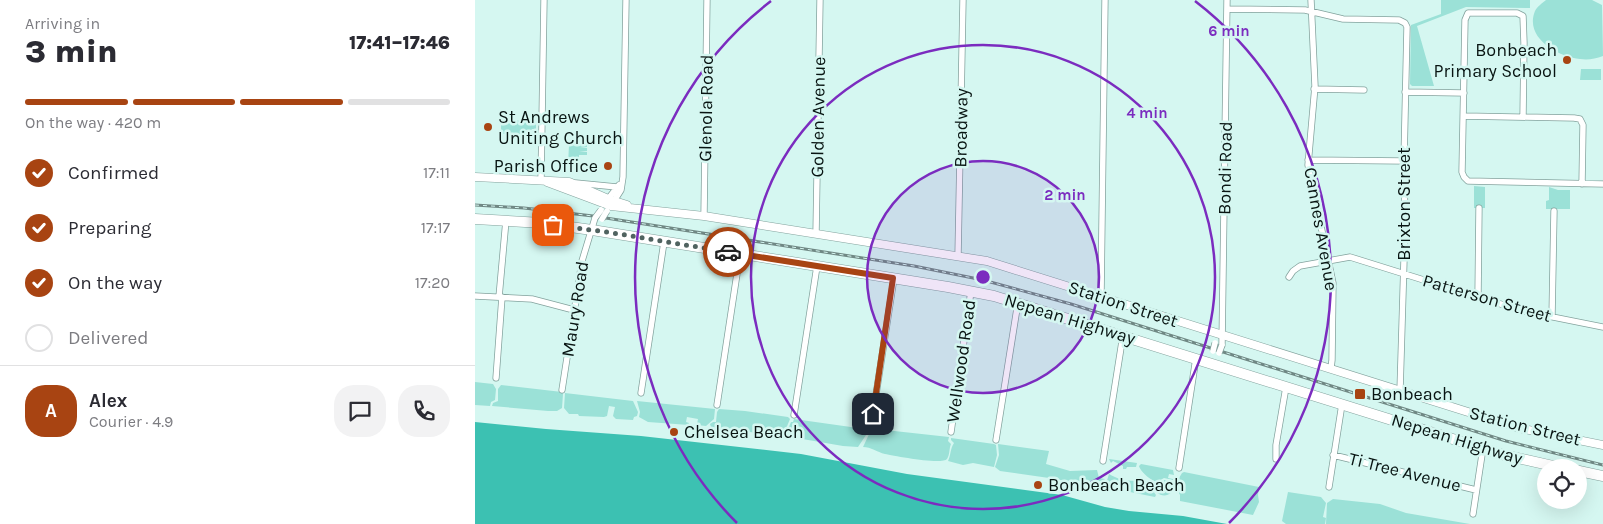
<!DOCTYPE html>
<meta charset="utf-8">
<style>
body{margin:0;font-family:Karla,sans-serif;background:#f2f2f3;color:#2b2b33;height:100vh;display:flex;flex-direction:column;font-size:19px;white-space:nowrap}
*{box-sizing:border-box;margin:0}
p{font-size:16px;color:#7c7c81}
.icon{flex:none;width:28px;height:28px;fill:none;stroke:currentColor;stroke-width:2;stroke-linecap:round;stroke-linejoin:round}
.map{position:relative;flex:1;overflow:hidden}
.side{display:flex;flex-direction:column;background:#fff;width:475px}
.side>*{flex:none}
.tools{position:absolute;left:1062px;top:459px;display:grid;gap:10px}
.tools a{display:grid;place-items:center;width:50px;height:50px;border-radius:50%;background:#fff;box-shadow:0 5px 20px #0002;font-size:25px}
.pin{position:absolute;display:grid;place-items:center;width:42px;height:42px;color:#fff;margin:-21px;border-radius:10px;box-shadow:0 2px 8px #0006}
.courier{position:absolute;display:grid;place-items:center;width:50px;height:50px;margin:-25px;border:4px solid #a84412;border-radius:50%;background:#fff;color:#222;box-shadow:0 1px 6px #0007}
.overview em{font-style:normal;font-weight:800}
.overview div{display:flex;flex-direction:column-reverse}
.overview{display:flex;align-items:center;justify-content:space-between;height:85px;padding:0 25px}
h1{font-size:32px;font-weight:800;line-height:38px}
.bar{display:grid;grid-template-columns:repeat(4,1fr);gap:8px 5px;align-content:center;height:60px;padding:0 25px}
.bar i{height:6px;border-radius:4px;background:#e1e1e2}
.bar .active{background:#a84412}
.bar p{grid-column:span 4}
.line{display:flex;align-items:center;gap:12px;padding:0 25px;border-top:1px solid #e1e1e2}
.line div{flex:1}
.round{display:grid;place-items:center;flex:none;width:52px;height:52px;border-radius:20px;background:#f2f2f3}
ol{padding:0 25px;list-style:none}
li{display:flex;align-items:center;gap:15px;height:55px}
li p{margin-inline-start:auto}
li .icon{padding:5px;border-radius:50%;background:#a84412;color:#fff;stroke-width:4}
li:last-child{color:#7c7c81}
li i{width:28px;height:28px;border:2px solid #e1e1e2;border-radius:50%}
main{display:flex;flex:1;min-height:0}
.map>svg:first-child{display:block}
</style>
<main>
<section class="side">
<div class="overview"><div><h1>3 min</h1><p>Arriving in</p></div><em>17:41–17:46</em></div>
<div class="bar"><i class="active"></i><i class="active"></i><i class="active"></i><i></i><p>On the way · 420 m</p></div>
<ol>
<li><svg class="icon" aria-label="check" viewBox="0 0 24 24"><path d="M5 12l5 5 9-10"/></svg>Confirmed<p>17:11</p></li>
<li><svg class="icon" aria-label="check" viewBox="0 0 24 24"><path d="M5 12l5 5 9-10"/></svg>Preparing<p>17:17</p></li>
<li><svg class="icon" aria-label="check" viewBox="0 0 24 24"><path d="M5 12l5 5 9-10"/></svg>On the way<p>17:20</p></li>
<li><i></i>Delivered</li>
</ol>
<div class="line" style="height:90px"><b class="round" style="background:#a84412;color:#fff">A</b><div><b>Alex</b><p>Courier · 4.9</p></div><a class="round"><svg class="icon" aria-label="chat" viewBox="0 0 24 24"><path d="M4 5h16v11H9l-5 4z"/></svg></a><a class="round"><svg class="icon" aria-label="phone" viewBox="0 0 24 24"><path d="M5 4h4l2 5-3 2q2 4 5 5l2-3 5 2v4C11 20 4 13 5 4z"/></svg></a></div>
</section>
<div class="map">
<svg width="1128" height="524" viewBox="0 0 1128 524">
<rect width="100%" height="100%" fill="#d5f7f1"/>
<!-- green -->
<path fill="#9be1d7" d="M966,0h89v8l-64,-1 -49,19 17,60h-22l-2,-2 1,-59 30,-11z
M1071,0h46l10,5 1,51c-8,3 -15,4 -23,3 -22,-2 -56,-21 -45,-48 2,-4 7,-8 11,-11z
M1106,69h20v11h-21z
M26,120l35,1v8h-4l-4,5h-27z
M105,143h7v4h-7l7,1v3l-8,1h8v3h-8v11l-11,-1 1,-20 11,1z
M999,186l11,1v21h-11z
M1074,187l9,3h12v19h-24v-8l3,-1z
M0,382l18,2 3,5 -1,11 -4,2 -1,4 -15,-1z
M26,385l61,7 1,2 -1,14 -5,3h-9l-56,-5 1,-3 5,-2v-12z
M90,393l68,8 5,11 -1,4 -3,1 -1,3 -17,-1 -3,-3 2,-9 -6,-1 -2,10 -3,1 -25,-1 -1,-2h-9l-5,-6z
M162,401l78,8 -1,10 -8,7 -9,-1 1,-6 -11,-2 -1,5 3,1v2l-41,-3 -9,-5 1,-5z
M244,409l26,2 43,6 2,2 -7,17 -72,-9 -1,-3 3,-2h3l1,-10z
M319,419l71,10 3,3 -10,15 -15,-1 -58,-10 6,-14h2z
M401,429l73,8 -1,4 3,3c-2,4 -1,11 -4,15 -5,6 -52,-3 -62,-5 -8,-2 -14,-7 -22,-7l8,-17 4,1z
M476,438l43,6 2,1 1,10 -3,12 -21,-4 -10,2 -15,-4c3,-6 2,-12 6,-18l-3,-3z
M523,444l51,7 -3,13 24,7 27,-1 2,8 6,1 -4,7 -19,-1 -26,-6 -56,-8 -5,-4 4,-12z
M634,459l28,4 -1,4h-9l-1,2h-3v-3l-10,-5 -2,2z
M666,464l32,6 1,5 -5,-1 -1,4 5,1v1l-9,-2 -7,4c-6,-1 -17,-11 -18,-16z
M709,472l75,15 -1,8 1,7 -6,13 -73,-14v-6l-3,-6 2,-11 3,-5z
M634,474c10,6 23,9 35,5l12,16 -1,2 -50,-10z
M689,480l12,3c-4,17 -19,16 -25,1l7,1 5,-2z
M813,492l33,5 5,6 -3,14 3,1 -1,6h-39l-4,-3z
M858,499l47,5 26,9 64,11h-144l1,-21z"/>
<!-- water -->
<path fill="#3cc1b2" d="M0,422l71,7 95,7 160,18 106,20 155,21 43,12 24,4 54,5 44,8h12h-764z"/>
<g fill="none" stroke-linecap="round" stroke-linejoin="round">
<!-- street casing -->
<g stroke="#83a29d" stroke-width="7">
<path id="street" d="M836,0l4,86 -7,79 25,118 -1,77 -1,8
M752,9l78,1 38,9 56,1 6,3 2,4 -3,134 1,66 -5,164
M839,89l50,1
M930,92l59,1
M989,116l110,2 6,1 3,6 -1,59
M1048,117l1,-74 -1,-27 -6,-3h-49l-3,7 -3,152 2,5 4,4 135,3
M833,160l96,1
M66,181l3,-181
M101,183l41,4
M133,199l11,-14
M139,201l7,-11 2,-13 3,-177
M229,216l3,-216
M341,234l4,-234
M483,256l5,-256
M814,277l4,-6 7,-5 50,-9 173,54 80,16
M0,296l57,3 38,10 5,-1
M626,296l4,-296
M24,297l7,-77
M1003,297l1,-89
M1077,317l2,-106
M747,345l5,-345
M21,378l6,-81
M87,390l20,-129 13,-43
M166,393l23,-151
M242,405l23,-151
M319,415l23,-149
M396,427l23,-149
M476,432l20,-141
M521,440l22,-138
M858,455l143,35
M801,459v-14l10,-58
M628,461l20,-126
M704,468l17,-110
M854,487l13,-83
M998,514l10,-66"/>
</g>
<!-- secondary casing -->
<g stroke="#83a29d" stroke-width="9">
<path id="secondary" d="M0,177l94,5 39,17 19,6
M72,182l64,24 93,10 283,45 532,167 84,17"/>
</g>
<!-- highway casing -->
<g stroke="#83a29d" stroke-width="11">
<path id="highway" d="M0,219l67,4 50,7 356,57 46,9 510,159 58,13
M1104,471l24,5"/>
</g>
<!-- street -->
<use href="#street" stroke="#fff" stroke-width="5.5"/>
<!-- secondary -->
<use href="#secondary" stroke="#fff" stroke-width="8"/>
<!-- highway -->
<use href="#highway" stroke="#fff" stroke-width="10"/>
<!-- rail casing -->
<g stroke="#708884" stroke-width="3">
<path id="rail" d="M0,205l49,3 69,8 321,50 69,14 88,24 435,137 97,24"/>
</g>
<!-- rail -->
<use href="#rail" stroke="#d5f7f1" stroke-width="1" stroke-dasharray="4" stroke-linecap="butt"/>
<!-- street-bridge casing -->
<g stroke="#83a29d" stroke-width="7" stroke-linecap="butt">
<path id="street-bridge" d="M120,218l6,-8
M127,219l5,-8
M738,351l2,-8
M744,353l3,-8"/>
</g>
<!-- street-bridge -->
<use href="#street-bridge" stroke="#fff" stroke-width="5.5"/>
</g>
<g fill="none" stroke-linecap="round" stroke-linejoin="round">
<!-- done -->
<path stroke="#506360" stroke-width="5" stroke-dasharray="0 9" d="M78,225l54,7 121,20"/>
<!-- route -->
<path stroke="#a84412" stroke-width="6" d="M253,252l165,26 -20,136"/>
</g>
<!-- distance rings -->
<circle cx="508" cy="277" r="116" fill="#7b2cbf" fill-opacity=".12"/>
<g fill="none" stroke="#7b2cbf" stroke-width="2.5">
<circle cx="508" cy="277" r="116"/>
<circle cx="508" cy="277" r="232"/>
<path d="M262 523A348 348 0 0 1 296 1M720 1A348 348 0 0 1 754 523"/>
</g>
<!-- markers -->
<g fill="#a84412" stroke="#d5f7f1" stroke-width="2">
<circle cx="1092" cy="60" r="5"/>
<circle cx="13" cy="127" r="5"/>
<circle cx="133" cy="166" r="5"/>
<rect x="879" y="388" width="12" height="12" rx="2.5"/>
<circle cx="199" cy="432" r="5"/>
<circle cx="563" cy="485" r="5"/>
</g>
<g text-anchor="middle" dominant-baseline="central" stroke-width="5" stroke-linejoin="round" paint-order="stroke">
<!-- poi labels -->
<g font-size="18" fill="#081412" stroke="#d5f7f1" text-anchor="start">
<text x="1082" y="50" text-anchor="end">Bonbeach<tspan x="1082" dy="21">Primary School</tspan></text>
<text x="23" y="117">St Andrews<tspan x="23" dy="21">Uniting Church</tspan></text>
<text x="123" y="166" text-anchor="end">Parish Office</text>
<text x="896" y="394">Bonbeach</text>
<text x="209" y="432">Chelsea Beach</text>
<text x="573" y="485">Bonbeach Beach</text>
</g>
<!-- street labels -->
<g font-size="18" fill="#081412" stroke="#d5f7f1">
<text transform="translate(231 108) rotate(-89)">Glenola Road</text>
<text transform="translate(343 117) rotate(-89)">Golden Avenue</text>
<text transform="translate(486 128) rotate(-89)">Broadway</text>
<text transform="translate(750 168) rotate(-89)">Bondi Road</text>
<text transform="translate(929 204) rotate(-90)">Brixton Street</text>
<text transform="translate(846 229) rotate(80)">Cannes Avenue</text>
<text transform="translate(1012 298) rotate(16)">Patterson Street</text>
<text transform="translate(648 304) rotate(18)">Station Street</text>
<text transform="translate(100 309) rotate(-81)">Maury Road</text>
<text transform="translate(595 319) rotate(17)">Nepean Highway</text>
<text transform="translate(486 361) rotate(-82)">Wellwood Road</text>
<text transform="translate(1050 426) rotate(14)">Station Street</text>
<text transform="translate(982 439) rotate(17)">Nepean Highway</text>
<text transform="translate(930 472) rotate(14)">Ti Tree Avenue</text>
</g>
</g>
<circle cx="508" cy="277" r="8" fill="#7b2cbf" stroke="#d5f7f1" stroke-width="2.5"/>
<g font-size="15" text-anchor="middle" font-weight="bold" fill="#7b2cbf" stroke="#d5f7f1" stroke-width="5" stroke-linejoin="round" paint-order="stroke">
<text x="754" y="36">6 min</text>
<text x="672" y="118">4 min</text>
<text x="590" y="200">2 min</text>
</g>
</svg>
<div class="tools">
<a><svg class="icon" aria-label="locate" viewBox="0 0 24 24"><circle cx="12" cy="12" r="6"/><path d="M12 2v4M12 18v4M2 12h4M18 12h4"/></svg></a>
</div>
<div class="pin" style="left:78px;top:225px;background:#ea580c"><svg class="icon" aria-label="bag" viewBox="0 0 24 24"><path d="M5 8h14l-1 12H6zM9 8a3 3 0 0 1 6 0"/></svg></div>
<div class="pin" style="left:398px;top:414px;background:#1f2937"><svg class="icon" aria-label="home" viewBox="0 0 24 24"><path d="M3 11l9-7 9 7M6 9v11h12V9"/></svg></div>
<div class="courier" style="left:253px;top:252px"><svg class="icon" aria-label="car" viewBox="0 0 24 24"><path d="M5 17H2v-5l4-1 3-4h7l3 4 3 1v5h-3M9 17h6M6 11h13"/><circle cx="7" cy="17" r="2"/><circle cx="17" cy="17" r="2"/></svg></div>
</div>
</main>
